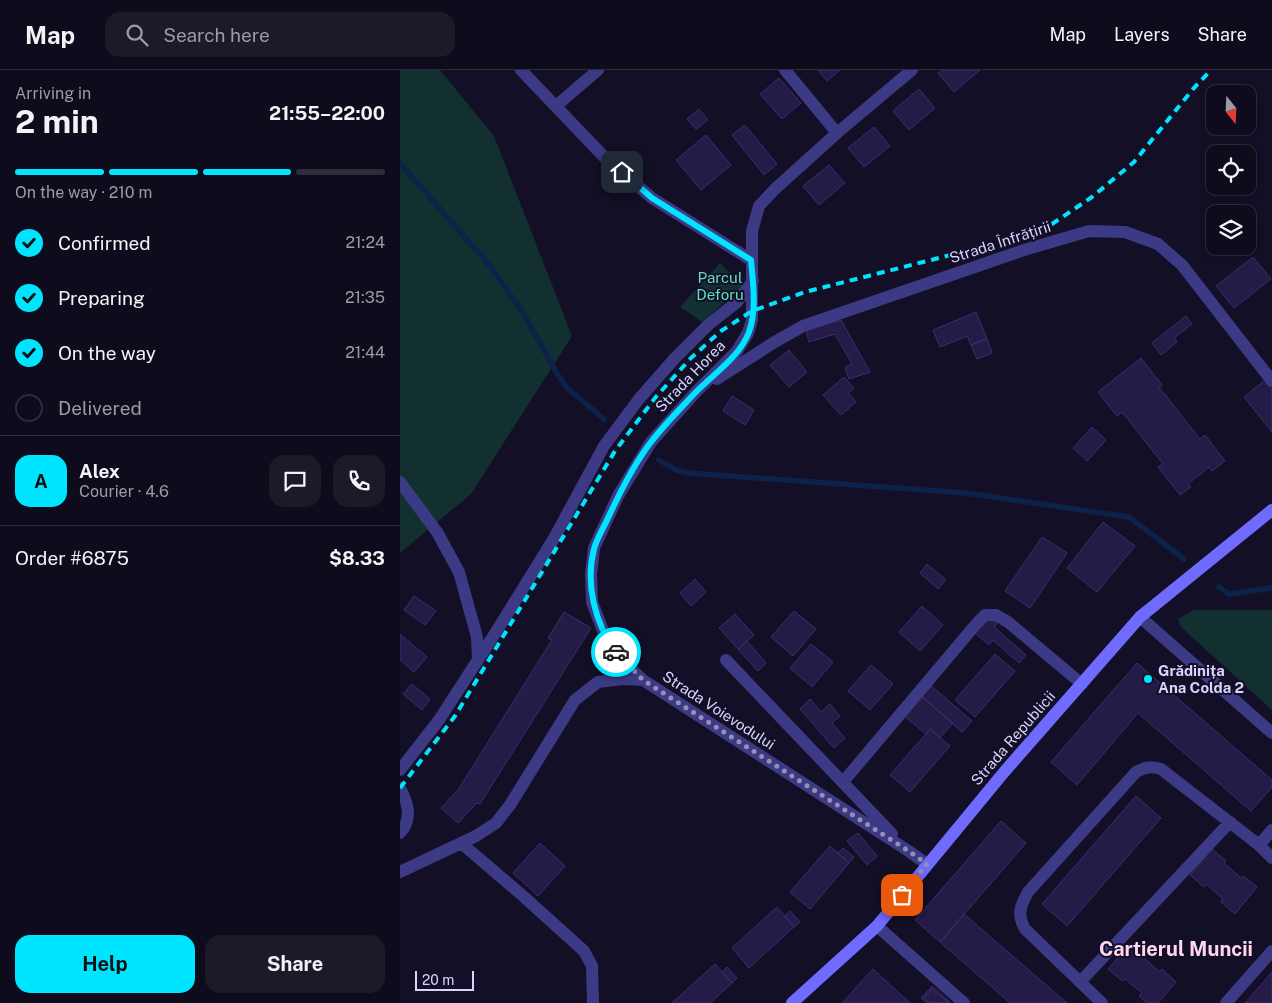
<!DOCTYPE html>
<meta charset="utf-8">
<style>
body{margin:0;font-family:"Public Sans",sans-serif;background:#1c1929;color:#f1f3f6;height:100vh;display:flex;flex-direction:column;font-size:19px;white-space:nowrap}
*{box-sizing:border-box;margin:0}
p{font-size:16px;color:#9b9ba3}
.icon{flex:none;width:28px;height:28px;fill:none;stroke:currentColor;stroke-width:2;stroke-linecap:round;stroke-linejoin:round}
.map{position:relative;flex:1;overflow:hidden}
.drawer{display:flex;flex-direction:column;background:#0e0b1c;width:400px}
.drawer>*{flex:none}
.needle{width:32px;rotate:162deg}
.controls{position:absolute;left:806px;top:15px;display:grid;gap:10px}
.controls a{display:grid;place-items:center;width:50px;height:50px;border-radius:10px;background:#0e0b1c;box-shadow:0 2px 8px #0003,0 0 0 1px #2e2b3b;font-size:25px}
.scale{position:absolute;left:15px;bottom:12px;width:59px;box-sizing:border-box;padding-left:5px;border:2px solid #d9d4ff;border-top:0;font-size:14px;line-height:18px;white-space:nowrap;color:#d9d4ff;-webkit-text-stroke:4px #130f26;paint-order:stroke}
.pin{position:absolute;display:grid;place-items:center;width:42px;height:42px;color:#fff;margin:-21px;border-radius:10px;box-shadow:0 2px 8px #0006}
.courier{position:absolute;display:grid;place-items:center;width:50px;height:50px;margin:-25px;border:4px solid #00e5ff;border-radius:50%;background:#fff;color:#222;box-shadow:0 1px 6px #0007}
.head em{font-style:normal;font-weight:700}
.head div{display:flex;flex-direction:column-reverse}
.head{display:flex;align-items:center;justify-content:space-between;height:85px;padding:0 15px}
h1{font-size:32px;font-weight:700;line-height:38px}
.bar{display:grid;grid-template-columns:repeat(4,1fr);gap:8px 5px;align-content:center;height:60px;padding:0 15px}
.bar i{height:6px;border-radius:4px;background:#2e2b3b}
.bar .current{background:#00e5ff}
.bar p{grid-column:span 4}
.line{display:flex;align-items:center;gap:12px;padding:0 15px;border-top:1px solid #2e2b3b}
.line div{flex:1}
.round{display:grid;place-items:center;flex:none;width:52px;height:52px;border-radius:15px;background:#1c1929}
ol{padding:0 15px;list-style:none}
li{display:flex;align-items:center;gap:15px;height:55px}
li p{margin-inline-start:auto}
li .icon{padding:5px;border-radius:50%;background:#00e5ff;color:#111;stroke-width:4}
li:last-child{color:#9b9ba3}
li i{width:28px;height:28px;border:2px solid #2e2b3b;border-radius:50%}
.action{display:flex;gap:10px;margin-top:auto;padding:10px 15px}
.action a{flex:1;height:58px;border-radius:15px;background:#00e5ff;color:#111;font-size:20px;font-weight:700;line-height:58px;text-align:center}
.action a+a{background:#1c1929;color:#f1f3f6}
header{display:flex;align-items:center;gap:30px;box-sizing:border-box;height:70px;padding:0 25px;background:#0e0b1c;border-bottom:1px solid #2e2b3b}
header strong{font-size:24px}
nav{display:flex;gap:28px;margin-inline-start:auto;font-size:18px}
.search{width:350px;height:45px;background:#1c1929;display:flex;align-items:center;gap:12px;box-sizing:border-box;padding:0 18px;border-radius:15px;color:#9b9ba3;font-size:19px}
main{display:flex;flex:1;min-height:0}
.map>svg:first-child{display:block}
</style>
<header>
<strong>Map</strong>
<div class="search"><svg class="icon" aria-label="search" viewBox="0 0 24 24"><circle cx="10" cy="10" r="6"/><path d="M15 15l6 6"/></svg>Search here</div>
<nav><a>Map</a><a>Layers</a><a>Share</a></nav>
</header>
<main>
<section class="drawer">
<div class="head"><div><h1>2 min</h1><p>Arriving in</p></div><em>21:55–22:00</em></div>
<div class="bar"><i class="current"></i><i class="current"></i><i class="current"></i><i></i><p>On the way · 210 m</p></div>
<ol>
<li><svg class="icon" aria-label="check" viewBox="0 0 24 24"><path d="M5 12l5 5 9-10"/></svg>Confirmed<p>21:24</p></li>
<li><svg class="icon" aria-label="check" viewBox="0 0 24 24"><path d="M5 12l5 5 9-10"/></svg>Preparing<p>21:35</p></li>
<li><svg class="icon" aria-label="check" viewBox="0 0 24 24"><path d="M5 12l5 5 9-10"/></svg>On the way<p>21:44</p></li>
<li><i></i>Delivered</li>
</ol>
<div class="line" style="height:90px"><b class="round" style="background:#00e5ff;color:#111">A</b><div><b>Alex</b><p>Courier · 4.6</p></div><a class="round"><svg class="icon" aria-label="chat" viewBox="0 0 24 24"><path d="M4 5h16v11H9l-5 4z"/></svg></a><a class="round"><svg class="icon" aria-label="phone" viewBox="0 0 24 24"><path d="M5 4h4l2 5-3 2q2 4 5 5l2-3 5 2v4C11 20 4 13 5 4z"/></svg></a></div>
<div class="line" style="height:65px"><div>Order #6875</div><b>$8.33</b></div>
<div class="action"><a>Help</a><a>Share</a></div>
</section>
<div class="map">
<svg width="872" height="933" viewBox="0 0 872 933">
<rect width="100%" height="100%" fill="#130f26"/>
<!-- green -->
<path fill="#12302f" d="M0,0h40l54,66 78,200 -101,158 -71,59z
M320,193l23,23 -41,36 -22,-15z
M794,540h78v100l-91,-83 -3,-8z"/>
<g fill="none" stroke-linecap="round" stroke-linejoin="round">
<!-- stream -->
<path stroke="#0c2248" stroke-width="5.5" d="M0,93l91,104 34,49 31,56 11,16 37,31
M259,390l17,10 12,3 278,20 163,24 55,42
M819,517l10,7 43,-6"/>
</g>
<!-- building -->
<path fill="#241b47" stroke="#3b2d73" d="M418,0h22l-13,11z
M542,0h38l-26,22 -16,-19z
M379,8l22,25 -19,16 -22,-25z
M519,19l16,19 -26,22 -16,-19z
M299,39l9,11 -12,9 -9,-10z
M345,55l32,39 -13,11 -32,-40z
M474,57l16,19 -26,21 -16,-19z
M306,65l25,30 -30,25 -25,-30z
M429,95l16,18 -26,22 -16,-19z
M853,187l18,22 -37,29 -18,-22z
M576,242l11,27 -16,6 -4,-9 -27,11 -7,-17z
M786,246l6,8 -18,14 3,4 -16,13 -9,-12z
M441,250l29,52 -21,7 -4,-12 7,-3 -17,-30 -26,8 -3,-12z
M587,269l5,14 -15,6 -6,-14z
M389,280l18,22 -18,15 -19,-22z
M741,288l21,27 -3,2 41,52 5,-4 20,26 -13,10 -3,-4 -21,17 3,3 -11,8 -22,-28 5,-3 -41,-52 -5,4 -19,-24z
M444,307l10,11 -6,5 8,9 -15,13 -18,-20z
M865,310l7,10v42l-28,-35z
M332,326l22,14 -9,15 -22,-14z
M692,357l14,13 -19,21 -14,-13z
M703,452l32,24 -38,46 -30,-24z
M642,467l25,16 -37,55 -25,-17z
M527,494l19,16 -8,9 -18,-16z
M295,509l11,13 -15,14 -11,-13z
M14,526l22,15 -11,14 -21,-15z
M522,536l21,19 -23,26 -21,-19z
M394,541l22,18 -23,27 -22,-19z
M164,542l27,16 -111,176 -3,-1 -19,20 -17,-15 17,-18 94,-150 -4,-2z
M335,544l19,21 -16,14 -19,-21z
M589,547l8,7 -3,3 32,28 -7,8 -26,-23 -4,5 -14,-12z
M0,564l27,23 -13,15 -14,-12z
M347,571l19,22 -8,8 -20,-22z
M411,574l22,18 -21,25 -22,-19z
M595,584l20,17 -40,46 -20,-17z
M737,593l135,117v7l-21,24 -113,-98 -61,72 -26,-23z
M471,595l22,19 -23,26 -22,-19z
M12,614l18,15 -8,11 -19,-16z
M529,614l43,37 -10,11 -42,-37z
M520,625l33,28 -13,15 -10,-9 -4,5 -23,-19z
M410,629l11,13 9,-8 10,12 -8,7 13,15 -11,10 -34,-39z
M530,659l20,17 -40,46 -20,-17z
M736,726l25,22 -94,108 -25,-22z
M601,751l25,22 -86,99 -25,-22z
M458,763l19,23 -10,9 -20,-24z
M140,773l25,23 -27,30 -25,-23z
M430,776l19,17 -39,46 -20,-17z
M443,778l11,9 -5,6 -11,-10z
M812,779l14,12 -2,2 17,15 2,-2 14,11 -22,27 -14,-12 2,-3 -17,-15 -2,3 -14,-12z
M377,837l17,20 -45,41 -17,-20z
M390,841l10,11 -6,5 -9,-11z
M564,844l103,89h-57l-70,-61z
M731,873l14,12 -2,2 17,15 2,-3 14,13 -18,21h-11l-8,-7 3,-3 -17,-14 -3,2 -14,-12z
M315,894l17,19 -22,20h-38z
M327,897l10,11 -5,5 -10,-11z
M473,899l37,34h-68z
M872,902v31h-27z
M532,916l18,16 -1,1h-22l-6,-5z
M532,919l16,13 -1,1h-17l-6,-5z"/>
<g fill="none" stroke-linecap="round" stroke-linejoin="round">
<!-- street -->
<path stroke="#3d3a85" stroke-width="12" d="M121,0l86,90 45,38 99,62
M385,0l52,63
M156,36l42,-36
M317,309l56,-36 30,-17 221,-76 65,-19 36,1 33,12 24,21 90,116
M0,412l37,50 22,40 18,65 1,21
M740,547l132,116
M326,590l166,174
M243,610l-20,-19 -16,-20 -15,-39 -1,-28 3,-26 24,-52 33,-54 45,-50 41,-41 11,-18 4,-13v-89l7,-25 16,-17 62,-56 75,-63
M0,700l39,-50 57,-88 57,-92 51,-94 35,-47 36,-41 33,-33 29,-23 16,-21
M443,712l134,-159 8,-8h11l12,7 74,62
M0,718c8,15 13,31 0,45
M61,773l62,53 61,55 8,15 1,37
M859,775l13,-15
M0,802l76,-36 20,-13 14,-18 65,-105 23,-18 24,-3 21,1 264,170 20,14
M477,856l87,77
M680,912l150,-160
M702,933l-77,-74c-8,-14 -5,-23 3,-37l108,-120c9,-5 15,-6 25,-3l98,76 13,13
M826,933l46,-52"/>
<!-- secondary -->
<path stroke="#6f6bff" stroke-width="12" d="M392,933l85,-77 128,-155 135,-154 132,-107"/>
<!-- rail -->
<path stroke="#00e5ff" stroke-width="4" stroke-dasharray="8 6" stroke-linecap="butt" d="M0,718l55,-72 160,-265 40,-53 36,-40 30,-27 31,-20 53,-19 189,-48 58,-20 40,-27 42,-35 59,-73 18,-19"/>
</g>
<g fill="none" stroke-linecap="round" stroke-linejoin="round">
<!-- done -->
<path stroke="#948fb3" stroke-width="5" stroke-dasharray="0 9" d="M216,582l27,28 264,170 20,14 -25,31"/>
<!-- route -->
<path stroke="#00e5ff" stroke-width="6" d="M216,582c-21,-28 -31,-68 -22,-103 3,-11 10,-22 14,-31 12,-26 26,-54 43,-76 13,-17 29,-33 43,-48 19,-20 45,-36 55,-62 8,-22 4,-50 2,-72l-99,-62 -30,-26"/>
</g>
<!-- markers -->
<circle fill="#00e5ff" stroke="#130f26" stroke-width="2" cx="748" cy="609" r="5"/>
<g text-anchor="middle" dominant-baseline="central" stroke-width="4" stroke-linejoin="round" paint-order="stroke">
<!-- street labels -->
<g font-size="15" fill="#d9d4ff" stroke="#130f26">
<text transform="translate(600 172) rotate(-18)">Strada Înfrățirii</text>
<text transform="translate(290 306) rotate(-46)">Strada Horea</text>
<text transform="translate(319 640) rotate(33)">Strada Voievodului</text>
<text transform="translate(613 668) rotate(-49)">Strada Republicii</text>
</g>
<!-- park labels -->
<g font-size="15" fill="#5fe0c0" stroke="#130f26">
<text x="320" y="207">Parcul<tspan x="320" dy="17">Deforu</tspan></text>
</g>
<!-- poi labels -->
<g font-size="15" font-weight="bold" fill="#d9d4ff" stroke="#130f26" text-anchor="start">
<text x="758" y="600">Grădinița<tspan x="758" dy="17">Ana Colda 2</tspan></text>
</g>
<!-- district labels -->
<g font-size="20" font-weight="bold" fill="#ffd6f0" stroke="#130f26">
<text x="776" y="879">Cartierul Muncii</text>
</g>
</g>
</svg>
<div class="controls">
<a><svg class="needle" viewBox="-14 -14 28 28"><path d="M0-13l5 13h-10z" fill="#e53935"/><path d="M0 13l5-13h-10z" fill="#9b9ba3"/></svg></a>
<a><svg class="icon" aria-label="locate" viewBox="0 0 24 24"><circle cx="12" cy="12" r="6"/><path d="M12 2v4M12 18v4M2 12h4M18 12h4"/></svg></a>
<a><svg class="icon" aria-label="layers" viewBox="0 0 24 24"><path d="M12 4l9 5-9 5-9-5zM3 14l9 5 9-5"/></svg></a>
</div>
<div class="scale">20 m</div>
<div class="pin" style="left:502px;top:825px;background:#ea580c"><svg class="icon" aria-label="bag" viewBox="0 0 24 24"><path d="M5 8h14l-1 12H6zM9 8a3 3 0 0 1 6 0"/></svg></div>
<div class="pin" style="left:222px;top:102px;background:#1f2937"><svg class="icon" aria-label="home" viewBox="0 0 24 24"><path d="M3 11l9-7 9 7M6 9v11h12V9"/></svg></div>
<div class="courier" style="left:216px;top:582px"><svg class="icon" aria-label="car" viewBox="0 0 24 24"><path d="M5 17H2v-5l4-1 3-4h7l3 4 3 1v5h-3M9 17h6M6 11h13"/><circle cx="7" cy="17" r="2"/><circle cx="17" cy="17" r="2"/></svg></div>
</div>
</main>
